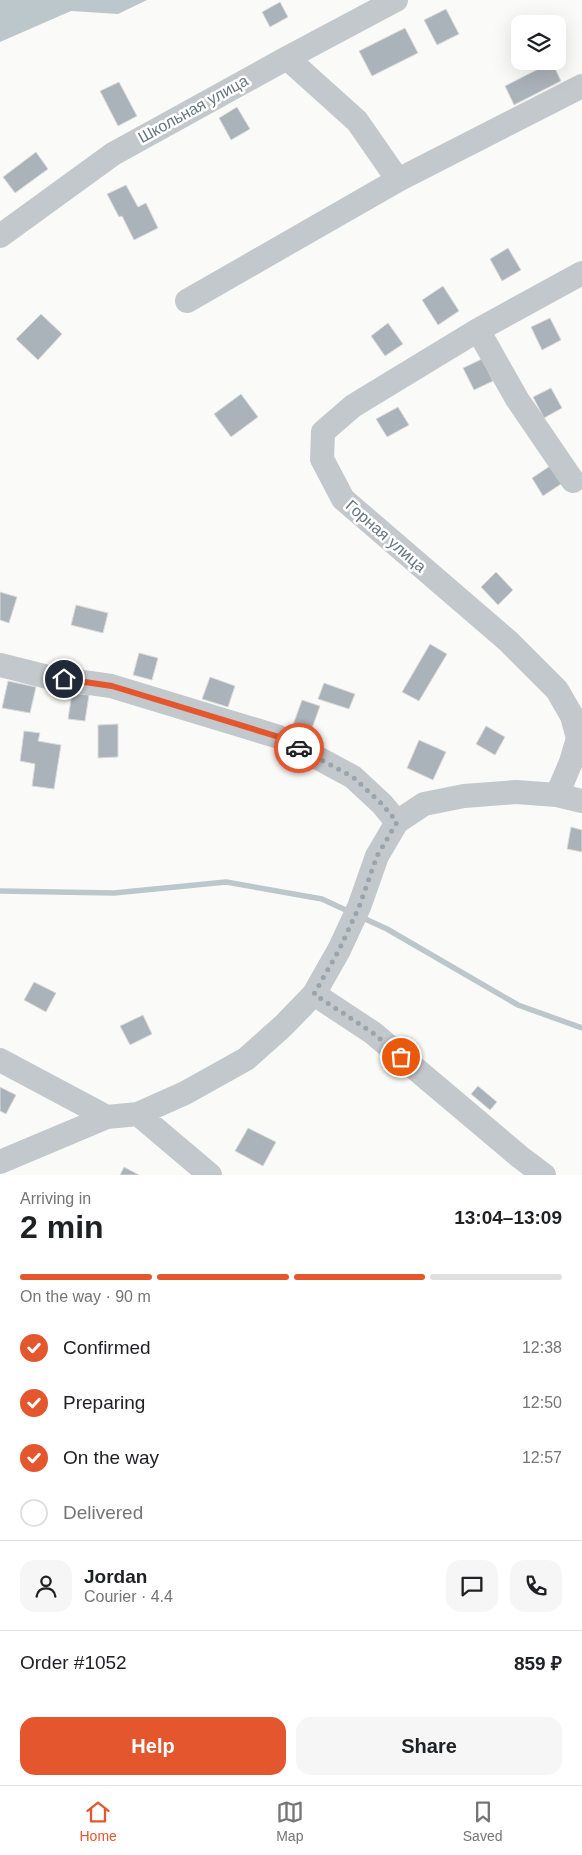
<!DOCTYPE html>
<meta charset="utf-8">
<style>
body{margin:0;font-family:Helvetica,sans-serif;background:#f6f6f6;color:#202124;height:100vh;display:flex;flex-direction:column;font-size:19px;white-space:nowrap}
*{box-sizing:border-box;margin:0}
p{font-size:16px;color:#757577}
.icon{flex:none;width:28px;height:28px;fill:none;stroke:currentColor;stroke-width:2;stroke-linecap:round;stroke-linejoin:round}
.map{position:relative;height:1175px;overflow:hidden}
.panel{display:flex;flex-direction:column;background:#fff;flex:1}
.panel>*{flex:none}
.buttons{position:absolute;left:511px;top:15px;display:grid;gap:10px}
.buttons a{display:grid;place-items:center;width:55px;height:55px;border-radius:10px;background:#fff;box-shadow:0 5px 20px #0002;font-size:25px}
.pin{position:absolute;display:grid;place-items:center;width:42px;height:42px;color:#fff;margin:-21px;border:2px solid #fff;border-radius:50%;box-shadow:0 1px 5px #0007}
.courier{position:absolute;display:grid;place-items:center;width:50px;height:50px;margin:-25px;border:4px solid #e4572e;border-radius:50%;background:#fff;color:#222;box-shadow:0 1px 6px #0007}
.overview em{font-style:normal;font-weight:700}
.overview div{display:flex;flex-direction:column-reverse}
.overview{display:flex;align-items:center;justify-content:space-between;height:85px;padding:0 20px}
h1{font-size:32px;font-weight:700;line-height:38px}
.bar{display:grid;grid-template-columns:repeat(4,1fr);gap:8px 5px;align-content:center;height:60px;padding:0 20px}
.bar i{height:6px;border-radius:4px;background:#e0e0e0}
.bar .current{background:#e4572e}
.bar p{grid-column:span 4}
.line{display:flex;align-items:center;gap:12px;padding:0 20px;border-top:1px solid #e0e0e0}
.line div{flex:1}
.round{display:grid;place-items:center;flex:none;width:52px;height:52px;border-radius:15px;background:#f6f6f6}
ol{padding:0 20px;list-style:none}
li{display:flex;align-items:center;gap:15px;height:55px}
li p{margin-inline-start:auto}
li .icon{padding:5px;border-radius:50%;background:#e4572e;color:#fff;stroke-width:4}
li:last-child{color:#757577}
li i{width:28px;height:28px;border:2px solid #e0e0e0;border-radius:50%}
.primary-button{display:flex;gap:10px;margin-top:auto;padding:10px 20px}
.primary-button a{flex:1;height:58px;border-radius:15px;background:#e4572e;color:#fff;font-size:20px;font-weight:700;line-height:58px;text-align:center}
.primary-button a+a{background:#f6f6f6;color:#202124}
.menu{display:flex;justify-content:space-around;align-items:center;height:70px;border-top:1px solid #e0e0e0;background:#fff;font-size:14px;color:#757577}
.menu a{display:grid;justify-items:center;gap:2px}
.menu .current{color:#e4572e}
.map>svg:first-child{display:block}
</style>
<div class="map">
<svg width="582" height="1175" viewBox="0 0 582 1175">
<rect width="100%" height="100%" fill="#fafaf8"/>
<!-- water -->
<path fill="#bbc7cb" d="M0,0h147l-29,14 -47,-3 -71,31z"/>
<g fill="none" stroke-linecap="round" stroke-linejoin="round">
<!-- stream -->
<path stroke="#bbc7cb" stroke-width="5.5" d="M0,891l114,2 112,-11 96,17 28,13
M361,917l26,12 131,76 64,23"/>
</g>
<!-- building -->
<path fill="#aab3b9" stroke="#dcdcda" d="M280,2l8,15 -18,10 -8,-15z
M446,9l13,25 -22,11 -13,-25z
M405,28l13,25 -46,23 -13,-25z
M552,62l9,19 -47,24 -9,-19z
M119,82l18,34 -19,10 -18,-35z
M237,107l13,22 -19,11 -12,-22z
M36,152l12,17 -33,24 -12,-16z
M126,185l12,22 8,-4 12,25 -24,12 -12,-24 -3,1 -12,-23z
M508,248l13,22 -19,11 -12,-22z
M443,286l16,25 -21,14 -16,-25z
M41,314l21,20 -24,26 -22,-21z
M550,318l11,22 -19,10 -11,-23z
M388,323l15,21 -18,12 -14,-20z
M482,359l11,22 -19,9 -11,-22z
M551,388l11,20 -18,10 -11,-21z
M241,394l17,23 -27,20 -17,-23z
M398,407l11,18 -22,12 -11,-18z
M553,464l11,18 -21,14 -11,-18z
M496,572l17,18 -15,15 -17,-18z
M0,592l17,5 -8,26 -9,-3z
M76,605l32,8 -5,20 -32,-8z
M430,644l17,10 -28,47 -17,-9z
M139,653l19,5 -6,22 -19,-5z
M210,677l25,9 -7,21 -26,-8z
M8,681l28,6 -6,26 -28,-5z
M324,683l31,11 -6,15 -31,-10z
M72,693l17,2 -4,26 -17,-2z
M302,700l18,6 -9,25 -18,-6z
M118,724v33l-20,1v-33z
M486,726l19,11 -10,18 -19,-11z
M24,731l16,2 -2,8 23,4 -7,44 -22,-3 3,-22 -15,-3z
M419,740l27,12 -13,28 -26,-12z
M571,827l11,3v22l-15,-3z
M34,982l22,11 -10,19 -22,-12z
M143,1015l9,19 -22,11 -10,-19z
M478,1086l19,16 -7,8 -19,-16z
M0,1087l16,8 -10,19 -6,-3z
M248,1128l28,14 -13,24 -28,-15z
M124,1167l15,8h-19z"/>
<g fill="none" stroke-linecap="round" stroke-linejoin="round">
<!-- minor -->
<path stroke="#c3c8cc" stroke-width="24" d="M287,58l70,63 41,59
M0,236l113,-82 174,-96 109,-58
M187,301l211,-121 184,-94
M478,330l39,69 56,82
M0,665l48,12 63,9 168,51 74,40 29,27 15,18
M557,795l14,-33 7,-24 -6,-22 -15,-26 -49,-49 -165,-142 -21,-40 1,-27 30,-26 125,-76 104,-57
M314,994l59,39 147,124 24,18
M0,1060l107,57 31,-3 47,-21 61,-34 37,-33 31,-32 25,-44 20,-43 18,-51 20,-34 27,-18 40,-8 52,-4 41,3 25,6
M138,1114l72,61
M0,1162l107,-45"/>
</g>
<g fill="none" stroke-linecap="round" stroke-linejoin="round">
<!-- done -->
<path stroke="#99a4ac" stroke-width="5" stroke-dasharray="0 9" d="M299,748l54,29 29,27 15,18 -20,34 -18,51 -20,43 -25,44 59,39 28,24"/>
<!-- route -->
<path stroke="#e4572e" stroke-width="6" d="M64,679l48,7 167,51 20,11"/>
</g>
<g text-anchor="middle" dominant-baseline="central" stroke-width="5" stroke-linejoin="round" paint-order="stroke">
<!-- street labels -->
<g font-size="16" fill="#657683" stroke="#fff">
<text transform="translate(193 109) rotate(-29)">Школьная улица</text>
<text transform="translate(386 536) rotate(41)">Горная улица</text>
</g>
</g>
</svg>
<div class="buttons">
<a><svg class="icon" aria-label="layers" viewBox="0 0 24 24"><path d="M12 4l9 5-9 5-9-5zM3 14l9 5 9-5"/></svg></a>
</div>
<div class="pin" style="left:401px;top:1057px;background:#ea580c"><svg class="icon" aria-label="bag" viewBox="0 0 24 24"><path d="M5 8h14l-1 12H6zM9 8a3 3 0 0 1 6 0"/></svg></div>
<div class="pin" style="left:64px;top:679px;background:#1f2937"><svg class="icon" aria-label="home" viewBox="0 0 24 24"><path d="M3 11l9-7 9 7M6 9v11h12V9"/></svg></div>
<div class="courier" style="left:299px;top:748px"><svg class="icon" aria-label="car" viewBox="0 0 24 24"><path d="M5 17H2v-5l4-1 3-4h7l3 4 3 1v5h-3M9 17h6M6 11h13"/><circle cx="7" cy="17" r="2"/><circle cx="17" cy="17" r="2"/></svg></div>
</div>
<section class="panel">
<div class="overview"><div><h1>2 min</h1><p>Arriving in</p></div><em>13:04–13:09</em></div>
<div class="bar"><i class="current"></i><i class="current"></i><i class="current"></i><i></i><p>On the way · 90 m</p></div>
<ol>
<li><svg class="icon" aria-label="check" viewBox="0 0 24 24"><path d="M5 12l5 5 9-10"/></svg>Confirmed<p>12:38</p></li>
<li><svg class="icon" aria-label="check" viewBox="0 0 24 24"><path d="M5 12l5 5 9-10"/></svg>Preparing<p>12:50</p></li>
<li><svg class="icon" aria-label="check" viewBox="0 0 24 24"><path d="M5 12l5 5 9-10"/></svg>On the way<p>12:57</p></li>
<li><i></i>Delivered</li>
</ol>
<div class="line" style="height:90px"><a class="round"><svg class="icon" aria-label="person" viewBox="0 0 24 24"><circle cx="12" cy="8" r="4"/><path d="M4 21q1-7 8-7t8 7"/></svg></a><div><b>Jordan</b><p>Courier · 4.4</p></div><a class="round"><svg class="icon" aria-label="chat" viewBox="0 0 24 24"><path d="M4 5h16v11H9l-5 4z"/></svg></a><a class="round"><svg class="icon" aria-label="phone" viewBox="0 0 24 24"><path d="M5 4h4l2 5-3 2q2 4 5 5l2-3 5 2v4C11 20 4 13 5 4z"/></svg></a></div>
<div class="line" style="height:65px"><div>Order #1052</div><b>859 ₽</b></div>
<div class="primary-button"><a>Help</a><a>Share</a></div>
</section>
<nav class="menu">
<a class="current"><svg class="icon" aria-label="home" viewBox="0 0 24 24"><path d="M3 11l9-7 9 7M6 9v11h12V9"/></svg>Home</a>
<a><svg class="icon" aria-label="map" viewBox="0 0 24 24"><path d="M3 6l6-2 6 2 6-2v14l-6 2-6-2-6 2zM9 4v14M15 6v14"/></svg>Map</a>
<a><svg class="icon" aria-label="saved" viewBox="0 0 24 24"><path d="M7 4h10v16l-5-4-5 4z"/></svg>Saved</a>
</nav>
